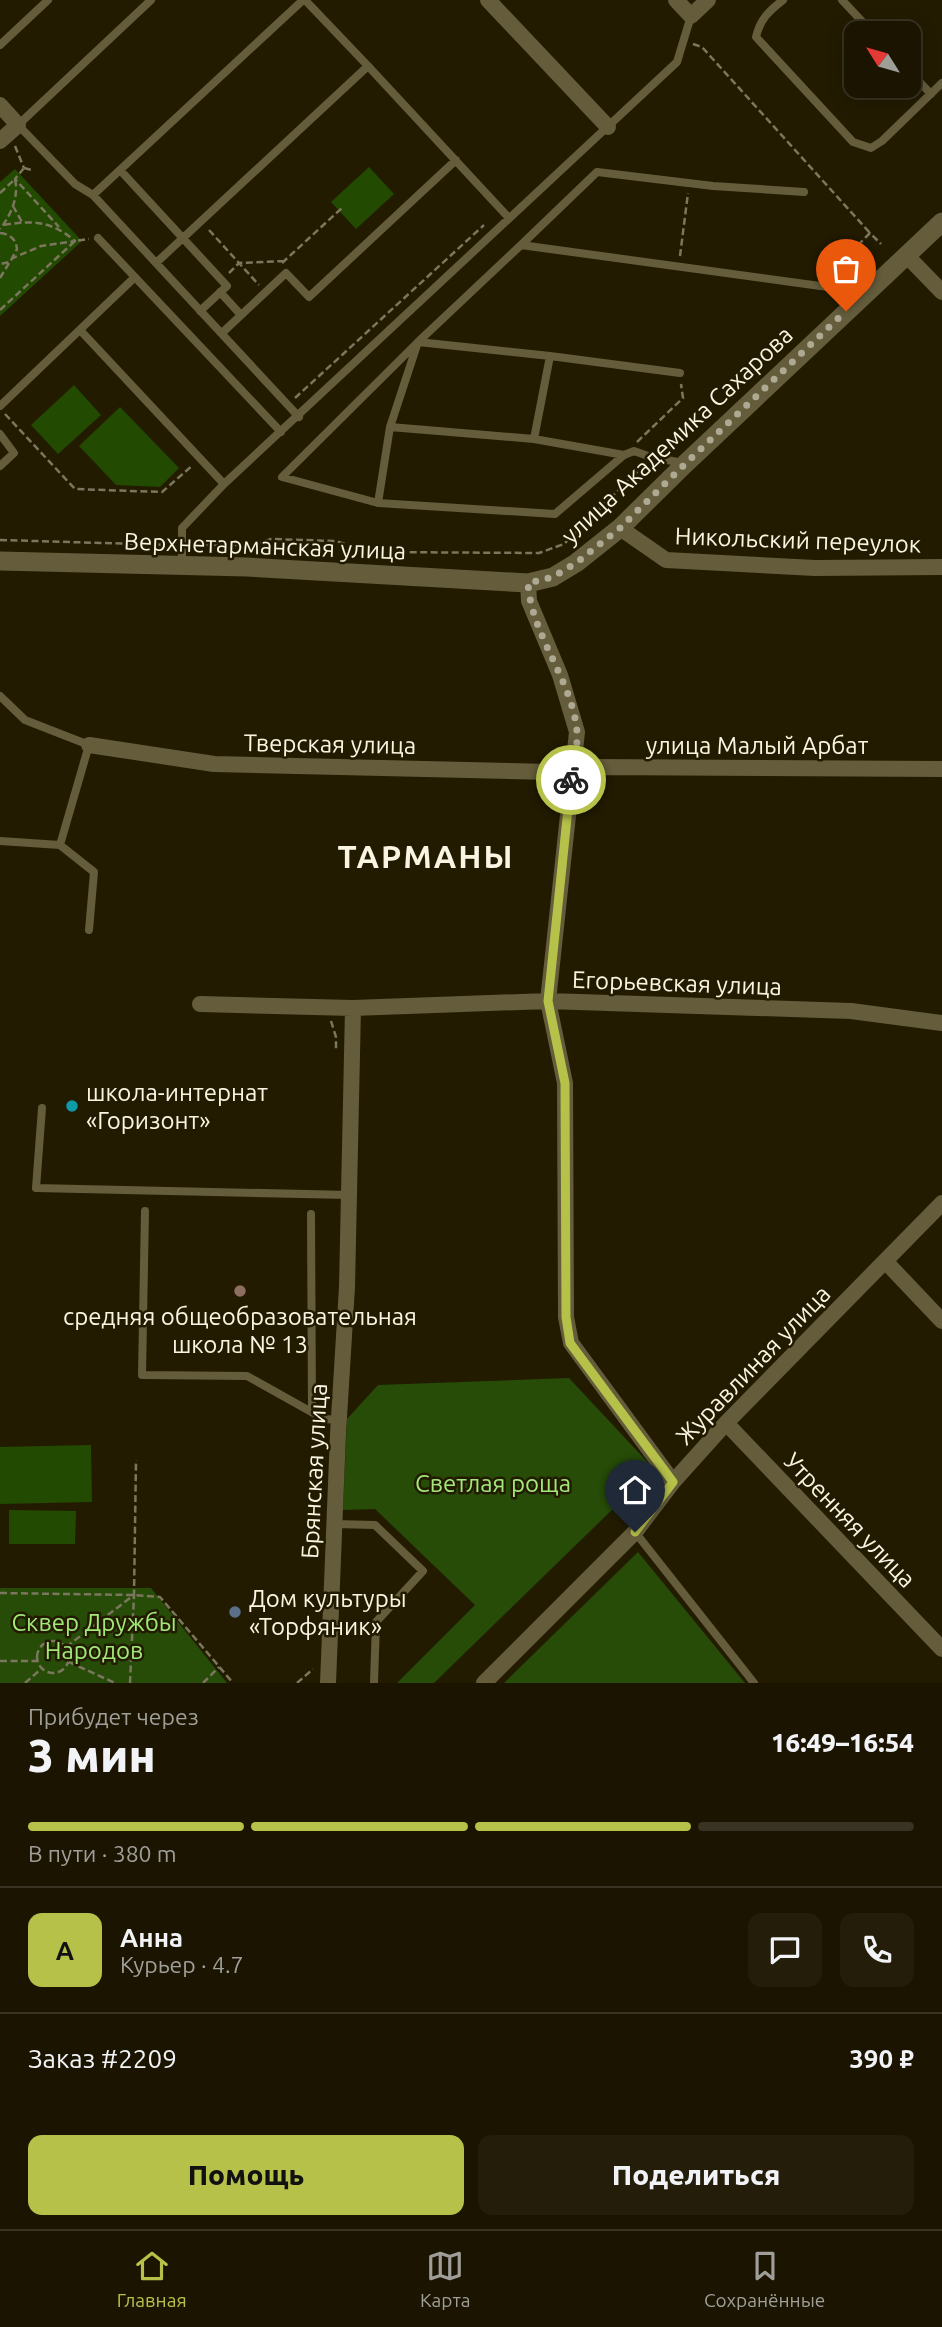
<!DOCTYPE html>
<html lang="ru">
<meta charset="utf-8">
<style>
body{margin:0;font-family:Ubuntu,sans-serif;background:#231d0a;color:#f1f3f6;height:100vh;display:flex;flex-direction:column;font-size:26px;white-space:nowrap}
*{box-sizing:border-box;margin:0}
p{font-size:23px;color:#9f9e99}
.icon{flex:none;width:38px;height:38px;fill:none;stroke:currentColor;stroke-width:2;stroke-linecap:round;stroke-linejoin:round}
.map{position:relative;height:1683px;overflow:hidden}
.drawer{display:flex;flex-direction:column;background:#1a1400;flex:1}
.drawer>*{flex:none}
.needle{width:46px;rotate:307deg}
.buttons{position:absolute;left:844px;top:21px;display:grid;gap:14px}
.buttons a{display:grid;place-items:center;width:77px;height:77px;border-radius:14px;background:#1a1400;box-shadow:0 4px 18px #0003,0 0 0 2px #383322;font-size:35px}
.pin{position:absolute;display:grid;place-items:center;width:60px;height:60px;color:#fff;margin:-72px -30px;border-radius:50% 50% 50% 0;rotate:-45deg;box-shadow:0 0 7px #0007}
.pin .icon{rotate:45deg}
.courier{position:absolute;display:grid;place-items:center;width:70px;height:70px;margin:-35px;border:5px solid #b6c149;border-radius:50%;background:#fff;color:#222;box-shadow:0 2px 9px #0007}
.headline em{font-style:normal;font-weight:800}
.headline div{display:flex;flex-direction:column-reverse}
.headline{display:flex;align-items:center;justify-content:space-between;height:119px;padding:0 28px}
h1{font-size:46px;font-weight:800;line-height:52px}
.bar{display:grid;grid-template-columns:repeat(4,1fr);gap:10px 7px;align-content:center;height:84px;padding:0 28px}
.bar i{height:9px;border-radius:5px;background:#383322}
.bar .selected{background:#b6c149}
.bar p{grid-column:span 4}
.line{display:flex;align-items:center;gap:18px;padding:0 28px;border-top:2px solid #383322}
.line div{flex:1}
.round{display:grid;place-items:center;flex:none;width:74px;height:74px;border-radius:14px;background:#231d0a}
.button{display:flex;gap:14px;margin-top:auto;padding:14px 28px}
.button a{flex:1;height:80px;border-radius:14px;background:#b6c149;color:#111;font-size:28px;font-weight:800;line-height:80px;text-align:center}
.button a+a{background:#231d0a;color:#f1f3f6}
.tabs{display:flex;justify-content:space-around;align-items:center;height:98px;border-top:2px solid #383322;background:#1a1400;font-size:19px;color:#9f9e99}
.tabs a{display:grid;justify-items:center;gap:4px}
.tabs .selected{color:#b6c149}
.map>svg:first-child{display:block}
</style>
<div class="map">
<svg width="942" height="1683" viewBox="0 0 942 1683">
<rect width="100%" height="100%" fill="#221b00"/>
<!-- green -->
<path fill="#224a00" d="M369,167l25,27 -38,35 -25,-27z
M15,169l67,72 -82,75v-134z
M74,385l27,30 -43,39 -27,-29z
M120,407l59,61 -19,19 -44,-2 -37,-39z
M91,1445l1,57 -92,2v-57z
M9,1510l67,1 -1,33h-66z"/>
<!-- forest -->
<path fill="#264c08" d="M569,1378l85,91 -220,214h-37l78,-78 -100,-96 -32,1 4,-91 31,-34z
M638,1552l107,131h-241z
M0,1588h151l76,95h-227z"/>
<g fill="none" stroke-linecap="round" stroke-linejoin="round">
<!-- path -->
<path stroke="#7c765f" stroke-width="2.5" stroke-dasharray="7 3.5" stroke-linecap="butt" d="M693,44l9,3 168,186
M15,146l9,22
M24,168l-9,11 44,48
M24,168l8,2
M0,193l15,-14c4,18 -4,36 -15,50
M13,206l9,16
M4,225c28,-5 48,-4 71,16l-34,5 -28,12
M209,230l50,55
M0,233c10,1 16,6 17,16l-7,13 -10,2
M680,256l8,-63
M282,263l61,-56
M229,273l10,-10 46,-2
M828,275l42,-42 11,11
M0,278l9,-15
M0,310l75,-69 14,-2
M295,398l189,-173
M5,414l70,75 87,3 31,-27
M637,442l46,-44 -2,-14
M0,540l172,5
M192,545h62l17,-6 65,2 34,11 169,1 25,-9 79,-78
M331,1021l5,16v12
M0,1593l134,2 26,2 73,86
M37 1657a16 16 0 1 1 32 0a16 16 0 1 1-32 0Z
M66,1647l68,-52 2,-135
M0,1661h38
M69,1662l46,21
M25,1683l16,-14
M130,1683l4,-88
M203,1683l16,-16
M297,1683l16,-14"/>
<!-- service -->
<path stroke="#645c3b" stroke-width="8" d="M151,0l-133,125 57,59 18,11 63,68
M305,0l63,66
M783,0c-14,11 -23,19 -27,37l97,105 18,6 11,-7 60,-58
M842,0l31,33
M0,45l48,-45
M908,70l23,24
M120,170l107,116 -27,25
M93,195l210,-195
M98,238l183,194
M521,245l76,-73 116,14 91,6
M220,292l21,23
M80,330l144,154 453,-422 14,-46
M222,333l64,-60 23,24 147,-137
M0,406l135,-129
M299,417l-143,-154 212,-197 141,152
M390,427l144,12 90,16
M0,434l14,19 -14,13
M534,439l16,-83 130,17
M683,463l-32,-6 -17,-6 -10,4 -69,59 -177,-11 -96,-26 136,-135 103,-97 343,47
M378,503l12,-76 28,-85 132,14
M182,566v-38l42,-44
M0,696l25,24 64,25 -29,100
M0,841l60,4 34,27 -5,58
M42,1108l-6,80 313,7
M145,1211l-3,164 105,1 77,43 15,1
M311,1214l1,198
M334,1524l41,1 48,46 -47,51 -2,61
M635,1532l119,151"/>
<!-- minor -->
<path stroke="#645c3b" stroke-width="16" d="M488,0l120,127
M676,0l15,16 17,-16
M0,105l18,20 -18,16
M906,255l36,37
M620,528l46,32 149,8 127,-1
M528,583l1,18 31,74 17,57 -29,269 17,82 1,234 5,26 102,139
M89,745l125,19 337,8 43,-5 348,2
M200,1004l153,4 195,-7 303,10 91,12
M885,1261l57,60
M726,1423l216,226
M328,1683l10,-249 9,-147 6,-279
M484,1683l151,-151 38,-50 53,-59 216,-220"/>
<!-- tertiary -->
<path stroke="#645c3b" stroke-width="19" d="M0,561l247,6 281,16 25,-6 23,-14 44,-35 65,-64 257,-242"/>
</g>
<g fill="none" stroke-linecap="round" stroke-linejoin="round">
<!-- done -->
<path stroke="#aea993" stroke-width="7" stroke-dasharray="0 12.6" d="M571,780c2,-15 7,-33 6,-48 -4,-51 -46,-97 -49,-149l25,-6 23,-14 44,-35 65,-64 161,-153"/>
<!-- route -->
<path stroke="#b6c149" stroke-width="9" d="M571,780l-23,221 17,82 1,234 4,26 103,139 -38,50"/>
</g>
<!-- markers -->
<circle fill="#0f9aa8" stroke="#221b00" stroke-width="2.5" cx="72" cy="1106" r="7"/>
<circle fill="#8d6e63" stroke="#221b00" stroke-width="2.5" cx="240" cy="1291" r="7"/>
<circle fill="#5c6f8a" stroke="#221b00" stroke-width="2.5" cx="235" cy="1612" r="7"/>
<g text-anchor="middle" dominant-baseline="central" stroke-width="5" stroke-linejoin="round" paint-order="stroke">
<!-- street labels -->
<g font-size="24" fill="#f9f5e2" stroke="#221b00">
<text transform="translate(677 435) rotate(-43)">улица Академика Сахарова</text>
<text transform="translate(798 540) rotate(2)">Никольский переулок</text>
<text transform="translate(265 546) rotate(2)">Верхнетарманская улица</text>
<text transform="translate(330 744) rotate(1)">Тверская улица</text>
<text x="757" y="745">улица Малый Арбат</text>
<text transform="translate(677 983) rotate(2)">Егорьевская улица</text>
<text transform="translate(753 1365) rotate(-46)">Журавлиная улица</text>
<text transform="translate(314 1471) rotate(-87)">Брянская улица</text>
<text transform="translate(850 1520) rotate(46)">Утренняя улица</text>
</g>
<!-- poi labels -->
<g font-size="24" fill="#f9f5e2" stroke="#221b00" text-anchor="start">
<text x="86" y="1092">школа-интернат<tspan x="86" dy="28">«Горизонт»</tspan></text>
<text x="240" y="1316" text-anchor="middle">средняя общеобразовательная<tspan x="240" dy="28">школа № 13</tspan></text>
<text x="249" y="1598">Дом культуры<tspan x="249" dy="28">«Торфяник»</tspan></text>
</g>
<!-- park labels -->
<g font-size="24" fill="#a1e779" stroke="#221b00">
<text x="493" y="1483">Светлая роща</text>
<text x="94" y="1622">Сквер Дружбы<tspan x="94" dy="28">Народов</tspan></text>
</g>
<!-- district labels -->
<g font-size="32" font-weight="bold" letter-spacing="2" fill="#f9f5e2" stroke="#221b00">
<text x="426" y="856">ТАРМАНЫ</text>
</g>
</g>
</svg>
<div class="buttons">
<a><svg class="needle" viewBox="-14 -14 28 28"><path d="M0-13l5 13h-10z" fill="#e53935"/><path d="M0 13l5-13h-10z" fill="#9f9e99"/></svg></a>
</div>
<div class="pin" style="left:846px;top:311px;background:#ea580c"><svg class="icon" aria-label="bag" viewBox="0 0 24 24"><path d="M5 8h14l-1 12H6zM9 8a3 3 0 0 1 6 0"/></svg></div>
<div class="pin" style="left:635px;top:1532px;background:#1f2937"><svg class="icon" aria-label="home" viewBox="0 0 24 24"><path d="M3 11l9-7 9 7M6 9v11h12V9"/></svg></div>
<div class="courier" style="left:571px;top:780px"><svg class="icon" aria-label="bike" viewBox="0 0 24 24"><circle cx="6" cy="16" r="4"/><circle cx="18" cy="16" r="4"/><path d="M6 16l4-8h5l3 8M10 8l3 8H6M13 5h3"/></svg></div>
</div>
<section class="drawer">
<div class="headline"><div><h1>3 мин</h1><p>Прибудет через</p></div><em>16:49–16:54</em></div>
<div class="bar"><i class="selected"></i><i class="selected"></i><i class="selected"></i><i></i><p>В пути · 380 m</p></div>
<div class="line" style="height:126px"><b class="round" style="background:#b6c149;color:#111">А</b><div><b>Анна</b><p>Курьер · 4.7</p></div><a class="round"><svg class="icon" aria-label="chat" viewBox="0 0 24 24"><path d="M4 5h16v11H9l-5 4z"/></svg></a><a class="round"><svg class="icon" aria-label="phone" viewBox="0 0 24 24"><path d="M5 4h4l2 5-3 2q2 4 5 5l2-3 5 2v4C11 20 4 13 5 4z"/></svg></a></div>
<div class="line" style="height:91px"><div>Заказ #2209</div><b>390 ₽</b></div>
<div class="button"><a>Помощь</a><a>Поделиться</a></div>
</section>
<nav class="tabs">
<a class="selected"><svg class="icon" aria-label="home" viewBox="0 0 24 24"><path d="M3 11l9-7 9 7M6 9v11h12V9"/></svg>Главная</a>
<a><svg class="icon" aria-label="map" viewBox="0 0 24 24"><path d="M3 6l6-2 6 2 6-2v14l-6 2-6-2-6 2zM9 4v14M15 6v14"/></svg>Карта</a>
<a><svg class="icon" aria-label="saved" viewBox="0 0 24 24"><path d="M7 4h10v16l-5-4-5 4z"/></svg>Сохранённые</a>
</nav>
